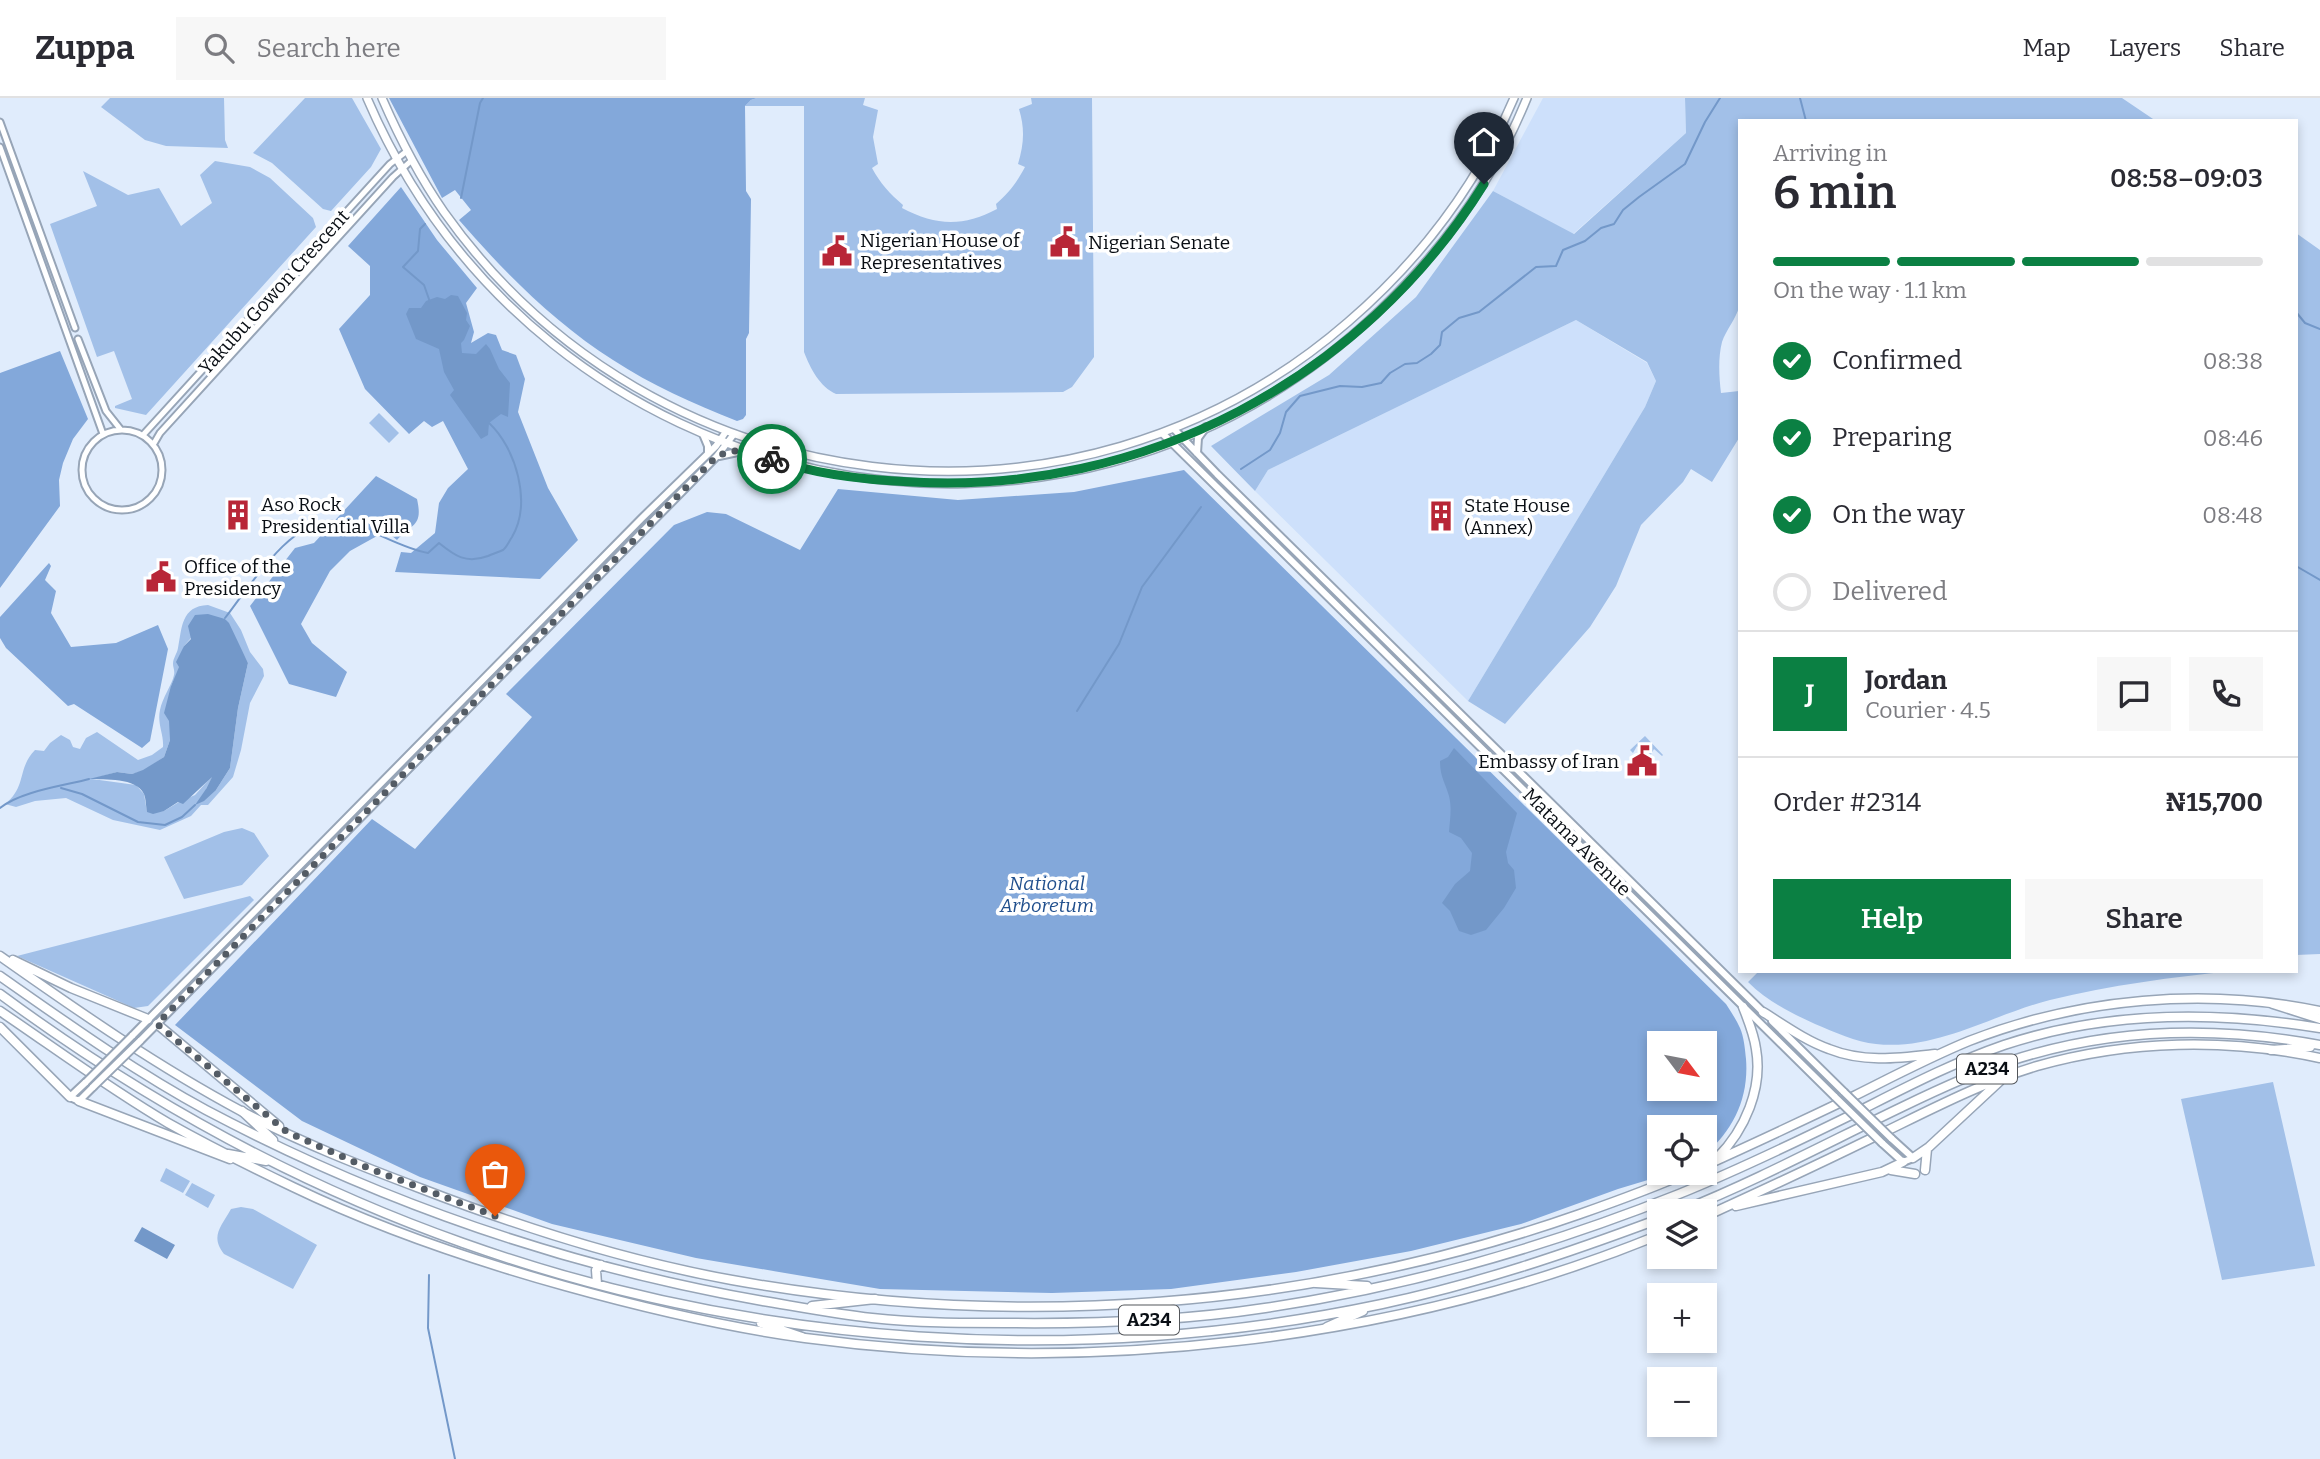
<!DOCTYPE html>
<meta charset="utf-8">
<style>
body{margin:0;font-family:Bitter,serif;background:#f7f7f7;color:#2b2b33;height:100vh;display:flex;flex-direction:column;font-size:26px;white-space:nowrap}
*{box-sizing:border-box;margin:0}
p{font-size:23px;color:#7c7c81}
.icon{flex:none;width:38px;height:38px;fill:none;stroke:currentColor;stroke-width:2;stroke-linecap:round;stroke-linejoin:round}
.map{position:relative;flex:1;overflow:hidden}
.drawer{position:absolute;left:1738px;top:21px;width:560px;height:854px;display:flex;flex-direction:column;background:#fff;border-radius:0px;box-shadow:0 4px 10px #0003}
.drawer>*{flex:none}
.needle{width:46px;rotate:122deg}
.fabs{position:absolute;left:1647px;top:933px;display:grid;gap:14px}
.fabs a{display:grid;place-items:center;width:70px;height:70px;border-radius:0px;background:#fff;box-shadow:0 4px 10px #0003;font-size:35px}
.pin{position:absolute;display:grid;place-items:center;width:60px;height:60px;color:#fff;margin:-72px -30px;border-radius:50% 50% 50% 0;rotate:-45deg;box-shadow:0 0 7px #0007}
.pin .icon{rotate:45deg}
.courier{position:absolute;display:grid;place-items:center;width:70px;height:70px;margin:-35px;border:5px solid #0b8043;border-radius:50%;background:#fff;color:#222;box-shadow:0 2px 9px #0007}
.summary em{font-style:normal;font-weight:600}
.summary div{display:flex;flex-direction:column-reverse}
.summary{display:flex;align-items:center;justify-content:space-between;height:119px;padding:0 35px}
h1{font-size:46px;font-weight:600;line-height:52px}
.bar{display:grid;grid-template-columns:repeat(4,1fr);gap:10px 7px;align-content:center;height:84px;padding:0 35px}
.bar i{height:9px;border-radius:5px;background:#e1e1e2}
.bar .current{background:#0b8043}
.bar p{grid-column:span 4}
.line{display:flex;align-items:center;gap:18px;padding:0 35px;border-top:2px solid #e1e1e2}
.line div{flex:1}
.round{display:grid;place-items:center;flex:none;width:74px;height:74px;border-radius:0px;background:#f7f7f7}
ol{padding:0 35px;list-style:none}
li{display:flex;align-items:center;gap:21px;height:77px}
li p{margin-inline-start:auto}
li .icon{padding:7px;border-radius:50%;background:#0b8043;color:#fff;stroke-width:4}
li:last-child{color:#7c7c81}
li i{width:38px;height:38px;border:4px solid #e1e1e2;border-radius:50%}
.cta{display:flex;gap:14px;margin-top:auto;padding:14px 35px}
.cta a{flex:1;height:80px;border-radius:0px;background:#0b8043;color:#fff;font-size:28px;font-weight:600;line-height:80px;text-align:center}
.cta a+a{background:#f7f7f7;color:#2b2b33}
header{display:flex;align-items:center;gap:42px;box-sizing:border-box;height:98px;padding:0 35px;background:#fff;border-bottom:2px solid #e1e1e2}
header strong{font-size:33px}
nav{display:flex;gap:38px;margin-inline-start:auto;font-size:24px}
.search{width:490px;height:63px;background:#f7f7f7;display:flex;align-items:center;gap:18px;box-sizing:border-box;padding:0 24px;border-radius:0px;color:#7c7c81;font-size:26px}
.map>svg:first-child{display:block}
</style>
<header>
<strong>Zuppa</strong>
<div class="search"><svg class="icon" aria-label="search" viewBox="0 0 24 24"><circle cx="10" cy="10" r="6"/><path d="M15 15l6 6"/></svg>Search here</div>
<nav><a>Map</a><a>Layers</a><a>Share</a></nav>
</header>
<div class="map">
<svg width="2320" height="1361" viewBox="0 0 2320 1361">
<rect width="100%" height="100%" fill="#e0ecfc"/>
<!-- built -->
<path fill="#cde0fb" d="M1543,0h142l1,35 -113,101 -80,-43z
M1576,222l71,43 9,18 -11,26 -177,294 -213,-210 13,-21z"/>
<!-- green -->
<path fill="#a2c0e8" fill-rule="evenodd" d="M110,0h114l1,42 3,8 -62,-2 -21,-6 -44,-33z
M305,0h47l29,51 -10,18 -40,44 -8,-2 -51,-46 -19,-10z
M757,0h108l-2,7 15,5 -5,27 5,27 -6,4c8,15 18,26 31,37l-1,3c34,18 61,19 95,1l-1,-5c13,-11 21,-22 29,-37l-7,-3c6,-20 7,-35 1,-55l13,-5 -1,-6h61l2,259 -22,30 -9,5 -227,2c-16,-7 -26,-26 -32,-42v-246h-59l6,-6z
M1685,0h437l34,23h-416l-1,186c-3,12 -13,23 -17,35 -4,16 -3,34 -1,51l18,-2v47l-27,44 -21,-13 -8,13 -42,43 -25,61 -26,41 -85,97 -37,-23 177,-294 11,-26 -9,-19 -71,-42 -308,150 -13,21 -44,-45 118,-71 87,-78 77,-106 81,43 112,-101z
M215,63l35,6 20,11 43,40 3,9 -170,188 -31,-7v-2l17,-7 -18,-48 -17,6 -47,-133 47,-18 -14,-35 45,24 31,-7 22,38 31,-23 -12,-28z
M2296,135l24,17v704l-24,1z
M379,315l20,20 -10,10 -20,-20z
M208,507l22,8 11,17 9,22 13,17 1,7 -14,27 -9,47 -8,27 -25,28h-7l-10,11 -31,14 -47,-10 -47,-22 -31,3 -19,6 -11,-3c22,-17 12,-36 30,-54l9,1 6,-8 11,-8 9,5 3,7 7,2 6,-11 11,-6 41,28 14,-5 11,-8c1,-13 -6,-23 -3,-37 2,-12 12,-25 14,-35 1,-4 -1,-8 -1,-11 0,-6 4,-10 5,-16 4,-20 3,-42 30,-43zM225,521l23,44 -10,45 -8,60 -14,22 -10,-1 8,-15 -19,21 -16,7 -15,9 -17,1 -3,-18 -8,-9 -44,-6 25,-7 15,2 11,-3 21,-14 6,-17 1,-54 9,-19 4,-21 7,-8z
M1645,638l18,19 -1,1 -8,-7 -4,7 -3,-1v6l-6,7 -3,-2 4,-2 -2,-6 4,-5 -7,-7 -4,7 -3,-3z
M242,730l12,5 15,23 -27,29 -58,14 -20,-42 60,-25z
M250,798l4,4 -106,106 -14,2 -117,-52z
M1759,873h475c-61,6 -123,14 -184,29 -56,14 -114,51 -174,44 -20,-2 -42,-12 -61,-20 -24,-11 -48,-23 -67,-42z
M2273,984l42,184 -93,14 -41,-181z
M166,1070l24,13 -7,12 -23,-12z
M192,1085l23,12 -7,13 -23,-13z
M241,1109l12,2 64,36 -24,44 -69,-35c-14,-18 -3,-27 7,-45z"/>
<!-- forest -->
<path fill="#83a8da" fill-rule="evenodd" d="M389,0h368l-6,2 -6,6 1,85 5,8 -2,134 -3,6v76l-3,4 -6,2c-43,-17 -86,-36 -124,-61 -58,-37 -109,-88 -154,-140l12,-10 -16,-20 -13,8z
M401,89l36,53 40,48 -11,15 8,29 -3,11 17,-10 8,2 6,15 14,5 9,24 -7,33 30,76 30,52 -38,39 -145,-7 6,-20 10,1 24,-20 4,-30 9,-15 20,-19 -25,-48 -11,6 -8,-6 -15,13 -44,-45 -26,-60 31,-34v-29l-22,-20z
M60,253l28,68 -15,20 -10,24 -4,17 1,26 -60,82v-215z
M1184,372l542,534c5,8 10,15 14,24 4,9 5,21 6,31 3,38 -12,71 -41,95l-1,-27h-45v45l12,1 -53,16 -97,35 -110,27 -115,21 -125,17 -119,4 -172,-4 -184,-31 -144,-34 -132,-47 -118,-56 -127,-96 197,-206 43,30 117,-132 -26,-23 168,-169 33,-13 19,2 74,36 38,-61 120,11 116,-8zM1659,945h45v45h-45z
M376,378l41,23c6,27 -4,24 -20,41l-11,-9 -36,20 -20,20 -29,53 11,19 35,29 -11,25 -47,-13 -39,-78 45,-58 19,-5z
M49,465l2,3 -6,14 11,11 -5,22 20,34 45,-4 42,-18 10,24 -18,92 -8,7 -68,-44 -6,2 -62,-58 -6,-10v-21z"/>
<!-- water -->
<path fill="#7398c9" d="M451,197l7,1 9,17 -1,7 4,6 -6,14 -3,3 1,10 14,1 10,-10 4,5 9,20 11,14 -2,34 -7,-3 -12,9 -1,12 -7,4 -31,-44 4,-5 -10,-18 -5,-23 -23,-10 -10,-25 3,-6h12l5,-7 11,-4 8,2z
M208,516l17,5 4,4 19,40 -10,45 -8,60 -14,22 -12,11 -9,4 11,-16 6,-12 -29,27 -5,-2 -14,9 -11,3 -6,-2c-1,-5 -1,-13 -3,-18 -8,-17 -39,-14 -55,-15l28,-7 15,2 11,-4 21,-13 6,-17 -1,-19 -5,-8 7,-27 8,-19 -3,-5 8,-16 7,-7 -3,-13 7,-11z
M1454,650l63,65 -11,39 2,11 6,7 2,18 -12,20 -18,22 -15,5 -12,-4 -9,-20 -8,-8 13,-19 15,-13 2,-18 -11,-15 -12,-6c1,-13 3,-24 0,-36 -4,-14 -9,-19 -9,-35l8,-4z
M142,1129l33,18 -8,14 -33,-18z"/>
<g fill="none" stroke-linecap="round" stroke-linejoin="round">
<!-- stream -->
<path stroke="#7398c9" stroke-width="2" d="M1800,0l6,23
M461,100l19,-95 3,-5
M425,126l-5,5 -2,22 -15,16 21,18 6,17
M2296,214l9,11 15,6
M1241,371l29,-19 10,-17 6,-21 14,-16 40,-10 22,1 19,-4 9,-10 15,-9 12,-1 14,-9 9,-9 2,-13 17,-14 20,-6 57,-45 20,-1 7,-16 22,-9 16,-13 13,-4 9,-14 16,-13 46,-33 20,-42 15,-24
M2296,468l24,14
M225,520c23,-29 68,-103 111,-97 32,4 60,26 92,32l11,-10c16,13 27,21 49,13 4,-2 11,-4 15,-6 4,-3 6,-9 9,-13 20,-34 4,-89 -23,-114
M1077,613l42,-67 23,-57 59,-80
M61,690l21,6 56,28 27,3 17,-8 13,-12
M0,710c21,-17 63,-22 89,-29
M429,1177l-1,53 27,131"/>
<!-- tertiary casing -->
<g stroke="#97a5b7" stroke-width="9">
<path id="tertiary" d="M0,24l75,206
M0,49l103,287
M78,241l28,72 15,19
M82 372a40 40 0 1 1 80 0a40 40 0 1 1-80 0Z
M143,337l247,-271 17,-13
M153,347l7,-12 233,-256 19,-17"/>
</g>
<!-- secondary casing -->
<g stroke="#97a5b7" stroke-width="10">
<path id="secondary" d="M1174,331l43,45 547,539
M1162,335l673,664
M703,336l5,12v8
M1197,355l1,-15 8,-11
M719,358l28,-6
M1772,923l72,71
M132,938l510,-518 74,-72 9,-13
M140,943l577,-585 17,-22
M86,984l-16,15 9,4 14,-14
M1882,1045l21,19 10,-4 -22,-20"/>
</g>
<!-- primary casing -->
<g stroke="#97a5b7" stroke-width="10">
<path id="primary" d="M367,0c173,404 694,517 1013,212 64,-61 114,-131 147,-212
M382,0c17,39 37,78 62,114 209,295 631,347 904,110 72,-62 129,-137 166,-224"/>
</g>
<!-- trunk casing -->
<g stroke="#97a5b7" stroke-width="11">
<path id="trunk" d="M0,858c78,55 157,110 241,155 58,31 120,55 181,78 101,39 204,72 310,91 283,51 577,29 848,-66 37,-13 73,-26 109,-42
M13,862l58,28 77,31
M0,913c56,38 110,78 168,112 41,23 83,44 125,64 87,42 179,73 272,99 79,22 159,41 240,52 281,38 591,4 854,-103
M1763,914c21,13 43,29 66,37 35,14 70,9 106,5
M157,926l122,102
M0,929l70,70
M79,1003l151,58
M1717,1060c28,-28 46,-70 39,-109 -2,-15 -8,-29 -13,-42
M1913,1060l16,-11 71,-66
M1704,1068c51,-23 100,-46 150,-70 38,-19 76,-39 115,-55 110,-43 236,-54 351,-30
M1891,1072l24,4
M1925,1072l2,-21
M1736,1108l146,-34 21,-10
M1704,1119c57,-26 113,-52 168,-79 54,-26 108,-55 165,-72 92,-26 190,-28 283,-8"/>
</g>
<!-- motorway casing -->
<g stroke="#97a5b7" stroke-width="11">
<path id="motorway" d="M0,878c67,47 134,95 206,134 174,92 362,157 557,191 36,6 72,13 109,17 45,5 90,5 135,5 86,1 173,-2 258,-15 142,-21 281,-61 414,-114 57,-23 113,-50 168,-77 52,-26 102,-53 157,-72 102,-34 211,-34 316,-17
M0,896c141,104 298,191 463,249 292,104 616,125 919,61 95,-20 186,-51 277,-85
M2273,906l47,15
M2271,952l39,-3
M242,1013l31,29
M228,1056l38,7
M1681,1113c75,-30 148,-69 221,-104 35,-17 71,-34 108,-46 100,-33 207,-35 310,-16
M1316,1185l51,3
M597,1186l-1,-14 5,-5
M812,1208l63,-7
M761,1225l41,14
M1327,1229l36,-16"/>
</g>
<!-- tertiary -->
<use href="#tertiary" stroke="#fff" stroke-width="5"/>
<!-- secondary -->
<use href="#secondary" stroke="#fff" stroke-width="6"/>
<!-- primary -->
<use href="#primary" stroke="#fff" stroke-width="7"/>
<!-- trunk -->
<use href="#trunk" stroke="#fff" stroke-width="8"/>
<!-- motorway -->
<use href="#motorway" stroke="#fff" stroke-width="8"/>
<!-- secondary-bridge casing -->
<g stroke="#97a5b7" stroke-width="10" stroke-linecap="butt">
<path id="secondary-bridge" d="M86,984l46,-46
M93,989l47,-46
M1844,994l47,46
M1835,999l47,46"/>
</g>
<!-- secondary-bridge -->
<use href="#secondary-bridge" stroke="#fff" stroke-width="6"/>
</g>
<g fill="none" stroke-linecap="round" stroke-linejoin="round">
<!-- done -->
<path stroke="#545c65" stroke-width="7" stroke-dasharray="0 12.6" d="M495,1118l-127,-48 -81,-36 -130,-108 560,-568c22,-9 33,-5 55,3"/>
<!-- route -->
<path stroke="#0b8043" stroke-width="9" d="M772,361c44,16 93,21 140,23 230,13 450,-102 572,-298"/>
</g>
<!-- icons -->
<defs>
<g id="civic-bare" transform="scale(2.415)"><path d="M-.6-6.5H3V-4.5H.6V-3L4-1V1h2V6H-6V1h2V-1L-.6-3ZM-1.2 2.5V6h2.4V2.5Z" fill="#b82637" stroke="#fff" stroke-width="2.5" paint-order="stroke"/></g>
<g id="building-bare" transform="scale(2.415)"><path d="M-4-6H4V6H1V3H-1V6H-4ZM-2.5-4.3h1.7v1.8h-1.7ZM.8-4.3h1.7v1.8H.8ZM-2.5-1h1.7V.8h-1.7ZM.8-1h1.7V.8H.8Z" fill="#b82637" stroke="#fff" stroke-width="2.5" paint-order="stroke"/></g>
</defs>
<g fill-rule="evenodd">
<use href="#civic-bare" x="1065" y="144"/>
<use href="#civic-bare" x="837" y="153"/>
<use href="#building-bare" x="238" y="417"/>
<use href="#building-bare" x="1441" y="418"/>
<use href="#civic-bare" x="161" y="479"/>
<use href="#civic-bare" x="1642" y="663"/>
</g>
<g text-anchor="middle" dominant-baseline="central" stroke-width="7" stroke-linejoin="round" paint-order="stroke">
<!-- shield labels -->
<g fill="#fff" stroke="#53565a" stroke-width="2">
<rect x="1957" y="956.5" width="60" height="29" rx="5"/>
<rect x="1119" y="1207.5" width="60" height="29" rx="5"/>
</g>
<g font-size="18" font-weight="bold" fill="#090e14">
<text x="1987" y="971">A234</text>
<text x="1149" y="1222">A234</text>
</g>
<!-- poi labels -->
<g font-size="19" fill="#090e14" stroke="#fff" text-anchor="start">
<text x="860" y="142">Nigerian House of<tspan x="860" dy="22">Representatives</tspan></text>
<text x="1088" y="144">Nigerian Senate</text>
<text x="261" y="406">Aso Rock<tspan x="261" dy="22">Presidential Villa</tspan></text>
<text x="1464" y="407">State House<tspan x="1464" dy="22">(Annex)</tspan></text>
<text x="184" y="468">Office of the<tspan x="184" dy="22">Presidency</tspan></text>
<text x="1619" y="663" text-anchor="end">Embassy of Iran</text>
</g>
<!-- street labels -->
<g font-size="19" fill="#090e14" stroke="#fff">
<text transform="translate(274 194) rotate(-48)">Yakubu Gowon Crescent</text>
<text transform="translate(1577 744) rotate(45)">Matama Avenue</text>
</g>
<!-- park labels -->
<g font-size="19" font-style="italic" fill="#204f8d" stroke="#fff">
<text x="1047" y="785">National<tspan x="1047" dy="22">Arboretum</tspan></text>
</g>
</g>
</svg>
<div class="fabs">
<a><svg class="needle" viewBox="-14 -14 28 28"><path d="M0-13l5 13h-10z" fill="#e53935"/><path d="M0 13l5-13h-10z" fill="#7c7c81"/></svg></a>
<a><svg class="icon" aria-label="locate" viewBox="0 0 24 24"><circle cx="12" cy="12" r="6"/><path d="M12 2v4M12 18v4M2 12h4M18 12h4"/></svg></a>
<a><svg class="icon" aria-label="layers" viewBox="0 0 24 24"><path d="M12 4l9 5-9 5-9-5zM3 14l9 5 9-5"/></svg></a>
<a>+</a>
<a>−</a>
</div>
<div class="pin" style="left:495px;top:1118px;background:#ea580c"><svg class="icon" aria-label="bag" viewBox="0 0 24 24"><path d="M5 8h14l-1 12H6zM9 8a3 3 0 0 1 6 0"/></svg></div>
<div class="pin" style="left:1484px;top:86px;background:#1f2937"><svg class="icon" aria-label="home" viewBox="0 0 24 24"><path d="M3 11l9-7 9 7M6 9v11h12V9"/></svg></div>
<div class="courier" style="left:772px;top:361px"><svg class="icon" aria-label="bike" viewBox="0 0 24 24"><circle cx="6" cy="16" r="4"/><circle cx="18" cy="16" r="4"/><path d="M6 16l4-8h5l3 8M10 8l3 8H6M13 5h3"/></svg></div>
<section class="drawer">
<div class="summary"><div><h1>6 min</h1><p>Arriving in</p></div><em>08:58–09:03</em></div>
<div class="bar"><i class="current"></i><i class="current"></i><i class="current"></i><i></i><p>On the way · 1.1 km</p></div>
<ol>
<li><svg class="icon" aria-label="check" viewBox="0 0 24 24"><path d="M5 12l5 5 9-10"/></svg>Confirmed<p>08:38</p></li>
<li><svg class="icon" aria-label="check" viewBox="0 0 24 24"><path d="M5 12l5 5 9-10"/></svg>Preparing<p>08:46</p></li>
<li><svg class="icon" aria-label="check" viewBox="0 0 24 24"><path d="M5 12l5 5 9-10"/></svg>On the way<p>08:48</p></li>
<li><i></i>Delivered</li>
</ol>
<div class="line" style="height:126px"><b class="round" style="background:#0b8043;color:#fff">J</b><div><b>Jordan</b><p>Courier · 4.5</p></div><a class="round"><svg class="icon" aria-label="chat" viewBox="0 0 24 24"><path d="M4 5h16v11H9l-5 4z"/></svg></a><a class="round"><svg class="icon" aria-label="phone" viewBox="0 0 24 24"><path d="M5 4h4l2 5-3 2q2 4 5 5l2-3 5 2v4C11 20 4 13 5 4z"/></svg></a></div>
<div class="line" style="height:91px"><div>Order #2314</div><b>₦15,700</b></div>
<div class="cta"><a>Help</a><a>Share</a></div>
</section>
</div>
